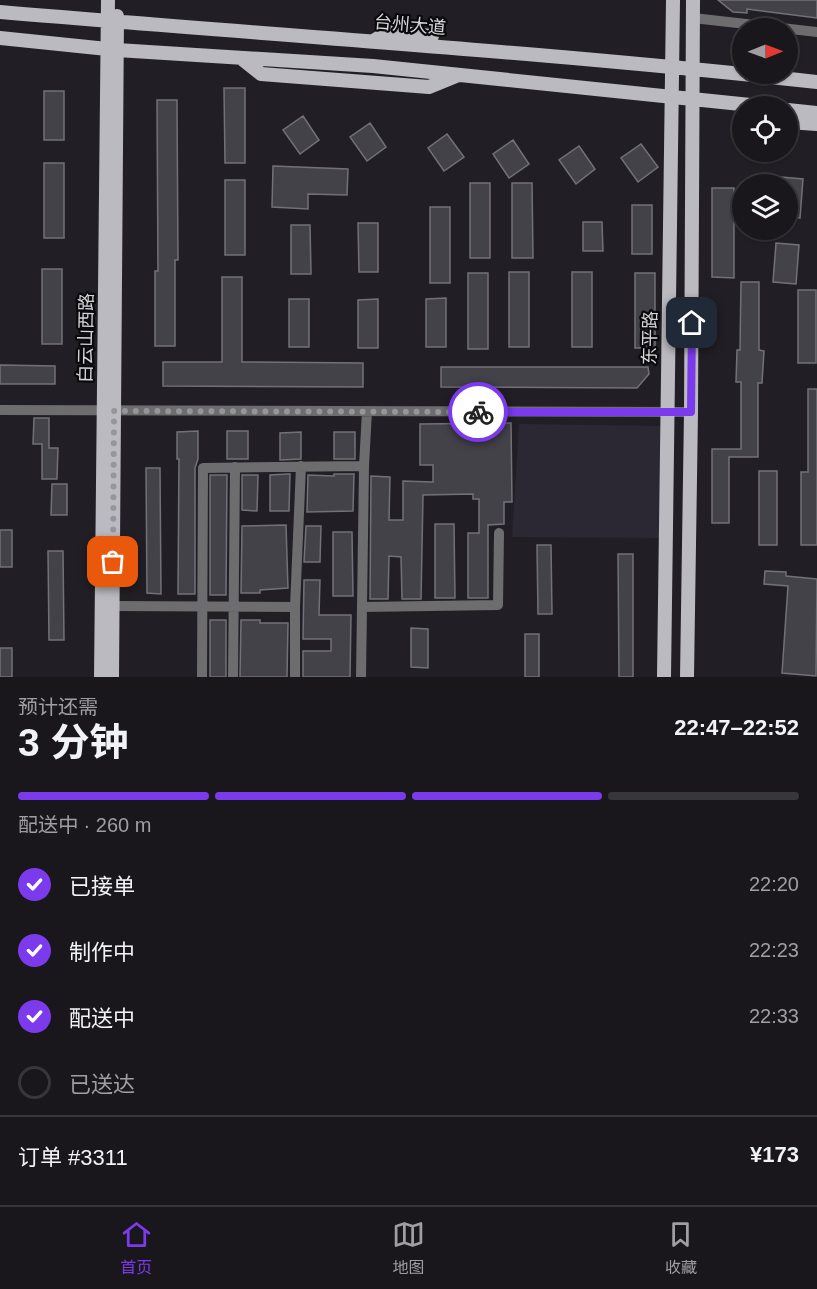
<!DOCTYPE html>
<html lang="zh">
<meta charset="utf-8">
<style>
body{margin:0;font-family:Helvetica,"Noto Sans SC",sans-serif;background:#222025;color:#f1f3f6;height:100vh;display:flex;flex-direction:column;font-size:22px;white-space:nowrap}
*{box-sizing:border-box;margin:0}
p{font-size:20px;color:#9f9fa3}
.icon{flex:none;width:33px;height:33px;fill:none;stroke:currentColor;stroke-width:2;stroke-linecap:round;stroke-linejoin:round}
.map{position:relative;height:677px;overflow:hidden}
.drawer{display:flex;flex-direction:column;background:#19171c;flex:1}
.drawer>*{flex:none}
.needle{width:39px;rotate:89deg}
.fabs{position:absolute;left:732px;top:18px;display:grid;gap:12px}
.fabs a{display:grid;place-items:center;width:66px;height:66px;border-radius:50%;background:#19171c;box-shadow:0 2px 4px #0004,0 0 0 2px #37363b;font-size:30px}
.pin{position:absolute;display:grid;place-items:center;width:51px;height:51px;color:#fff;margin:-26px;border-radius:12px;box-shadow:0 3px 9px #0006}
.courier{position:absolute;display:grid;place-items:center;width:60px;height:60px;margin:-30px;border:4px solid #7c3aed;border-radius:50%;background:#fff;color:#222;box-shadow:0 2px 8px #0007}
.overview em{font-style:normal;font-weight:700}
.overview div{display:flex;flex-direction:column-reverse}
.overview{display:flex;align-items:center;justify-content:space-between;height:102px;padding:0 18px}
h1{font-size:39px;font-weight:700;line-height:45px}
.bar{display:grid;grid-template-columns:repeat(4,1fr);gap:9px 6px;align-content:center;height:72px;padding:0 18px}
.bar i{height:8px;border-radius:4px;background:#37363b}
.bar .current{background:#7c3aed}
.bar p{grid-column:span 4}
.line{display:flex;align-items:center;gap:15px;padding:0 18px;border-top:2px solid #37363b}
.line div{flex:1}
ol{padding:0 18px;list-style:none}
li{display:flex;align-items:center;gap:18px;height:66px}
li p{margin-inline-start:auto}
li .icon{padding:6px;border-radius:50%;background:#7c3aed;color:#fff;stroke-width:4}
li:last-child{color:#9f9fa3}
li i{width:33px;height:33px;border:3px solid #37363b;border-radius:50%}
.dock{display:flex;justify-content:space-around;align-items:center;height:84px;border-top:2px solid #37363b;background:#19171c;font-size:16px;color:#9f9fa3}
.dock a{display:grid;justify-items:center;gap:3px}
.dock .current{color:#7c3aed}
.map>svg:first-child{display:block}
</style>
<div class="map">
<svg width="817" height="677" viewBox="0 0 817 677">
<rect width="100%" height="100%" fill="#211f25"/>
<!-- built -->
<path fill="#2b2833" d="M519,424l142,2 -1,112 -148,-1z"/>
<!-- building -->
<path fill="#444249" stroke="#737178" stroke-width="1.5" d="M718,0h99v18l-70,-9v4l-14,-1z
M224,88h21v75h-20z
M44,91h20v49h-20z
M157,100h20l1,160h-3v86h-20v-75h3z
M303,116l16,24 -19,14 -17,-24z
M370,123l16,24 -19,14 -17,-24z
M447,134l17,23 -20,14 -16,-23z
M513,140l16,24 -20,14 -16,-24z
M641,144l17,23 -20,15 -17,-24z
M579,146l16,23 -19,15 -17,-24z
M44,163h20v75h-20z
M273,166l75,3 -1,26 -39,-1v15l-36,-2z
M781,177l22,2 -3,39 -12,-1v-33h-8z
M225,180h20v75h-20z
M470,183h20v75h-20z
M512,183h20l1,75h-21z
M712,188h22v90l-22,-1z
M632,205h20v49h-20z
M430,207h20v76h-20z
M583,222h19l1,29h-20z
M358,223h20v49h-19z
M291,225h19l1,49h-20z
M776,243l23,2 -3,39 -23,-2z
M42,269h20v75h-20z
M509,272h20v75h-20z
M572,272h20v75h-20z
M468,273h20v76h-20z
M635,273h20v75h-20z
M222,277h20v85l121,1v24l-200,-1v-24h59z
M741,282h18v68l5,1 -2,32h-4v74h-29v66h-17v-74h29v-67h-5l1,-32h3z
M798,290h18v73h-18z
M446,298v49h-20v-48z
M289,299h20v48h-20z
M378,299v49h-20v-48z
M0,365l55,1v18h-55z
M441,367h207l1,7 -12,14 -196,-1z
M808,389h9v156h-16v-73h7z
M34,418h15v30h9l-1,31h-15v-35h-9z
M511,423l1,79h-8v22l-16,1v73h-20v-65h11v-34h-6v-5l-50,1 -2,104h-19l-1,-42 -12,-1 -1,43h-18l1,-123 19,1 -1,43h14v-39l30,1v-17h-13v-41z
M198,431v28l-3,9v126h-17l1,-135h-2v-27z
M227,431h21v28h-21z
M301,432v27l-21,1v-27z
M334,432h21v27h-21z
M146,468h14l1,126 -14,-1z
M759,471h18v74h-18z
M288,474h2l-1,37h-19v-36z
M334,474h20l-1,37 -46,1 1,-37 26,1z
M210,475h17l-1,120h-16z
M242,475h16l-1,36 -15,-1z
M52,484h15v31h-16z
M435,524h19l1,74h-20z
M286,525l2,63 -28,2v3h-19l1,-67z
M306,526h15l-1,36h-16z
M0,530h12v37h-12z
M333,532h19l1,64h-20z
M537,545h14l1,69h-14z
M48,551h15l1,89h-15z
M618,554h15v123h-14z
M765,571l21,1v4l31,3 -1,97 -34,-3 6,-87 -24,-2z
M304,580h16l-1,35h32l-1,62h-47v-26h28v-12h-28z
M210,620h16v57h-16z
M241,620h19v3h28l-1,54h-47z
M411,628l17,1v39l-17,-1z
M525,634h14v43h-14z
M0,648h12v29h-12z"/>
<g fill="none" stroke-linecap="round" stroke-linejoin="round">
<!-- minor -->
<path stroke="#6d6c6f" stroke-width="10" d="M693,18l124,14
M0,410l691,2
M113,606l182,1
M362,607l136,-2 1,-72
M202,677l1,-209 161,-2
M233,677l2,-210
M295,677v-70l6,-141
M361,677l3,-211 3,-55"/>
<!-- major -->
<path stroke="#bbbac0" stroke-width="14" d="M0,12c272,23 545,40 817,70
M0,38l117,12 256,16 387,40
M375,40l13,-8 44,4
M241,58l20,16 168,13 27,-11
M788,110l29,3
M788,122l29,2
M101,677l7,-677
M112,677l5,-661
M664,677l9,-677
M687,677l4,-265 2,-412"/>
</g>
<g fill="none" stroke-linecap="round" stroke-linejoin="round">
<!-- done -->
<path stroke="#969599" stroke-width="6" stroke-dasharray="0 10.8" d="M113,562l1,-151 364,1"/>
<!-- route -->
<path stroke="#7c3aed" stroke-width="8" d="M478,412h213l1,-89"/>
</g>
<g text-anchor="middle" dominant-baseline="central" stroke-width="4.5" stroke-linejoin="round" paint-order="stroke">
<!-- street labels -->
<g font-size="18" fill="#d5d4d8" stroke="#0a090c">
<text transform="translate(410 25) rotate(5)">台州大道</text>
<text transform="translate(86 338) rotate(-89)">白云山西路</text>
<text transform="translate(650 338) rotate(-89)">东平路</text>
</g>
</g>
</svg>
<div class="fabs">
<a><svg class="needle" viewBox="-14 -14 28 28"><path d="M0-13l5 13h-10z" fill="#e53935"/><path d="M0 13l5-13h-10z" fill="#9f9fa3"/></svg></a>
<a><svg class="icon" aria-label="locate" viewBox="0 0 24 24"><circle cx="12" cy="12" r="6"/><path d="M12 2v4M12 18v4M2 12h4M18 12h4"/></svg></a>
<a><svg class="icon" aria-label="layers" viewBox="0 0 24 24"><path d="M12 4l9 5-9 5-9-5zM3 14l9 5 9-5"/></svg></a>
</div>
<div class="pin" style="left:113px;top:562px;background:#ea580c"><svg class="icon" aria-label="bag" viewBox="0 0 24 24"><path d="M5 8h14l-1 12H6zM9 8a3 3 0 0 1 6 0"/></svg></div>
<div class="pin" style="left:692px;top:323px;background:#1f2937"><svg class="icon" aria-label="home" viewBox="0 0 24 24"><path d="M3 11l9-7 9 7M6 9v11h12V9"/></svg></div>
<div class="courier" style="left:478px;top:412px"><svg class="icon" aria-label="bike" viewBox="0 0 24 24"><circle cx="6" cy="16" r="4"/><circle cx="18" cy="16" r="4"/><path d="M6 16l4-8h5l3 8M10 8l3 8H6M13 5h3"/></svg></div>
</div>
<section class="drawer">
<div class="overview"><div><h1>3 分钟</h1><p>预计还需</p></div><em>22:47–22:52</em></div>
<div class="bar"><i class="current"></i><i class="current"></i><i class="current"></i><i></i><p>配送中 · 260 m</p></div>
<ol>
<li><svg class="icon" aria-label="check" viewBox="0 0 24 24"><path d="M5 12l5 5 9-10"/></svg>已接单<p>22:20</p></li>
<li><svg class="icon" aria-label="check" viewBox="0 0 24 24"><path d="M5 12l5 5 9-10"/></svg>制作中<p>22:23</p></li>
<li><svg class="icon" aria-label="check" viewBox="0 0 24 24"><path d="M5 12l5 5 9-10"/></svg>配送中<p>22:33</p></li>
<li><i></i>已送达</li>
</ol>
<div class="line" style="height:78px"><div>订单 #3311</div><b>¥173</b></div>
</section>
<nav class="dock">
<a class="current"><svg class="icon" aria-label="home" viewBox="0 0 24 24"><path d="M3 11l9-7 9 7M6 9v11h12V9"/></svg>首页</a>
<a><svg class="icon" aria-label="map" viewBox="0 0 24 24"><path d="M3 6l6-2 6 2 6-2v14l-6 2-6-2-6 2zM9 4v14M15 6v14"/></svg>地图</a>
<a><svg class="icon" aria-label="saved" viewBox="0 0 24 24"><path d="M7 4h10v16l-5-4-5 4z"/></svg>收藏</a>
</nav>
